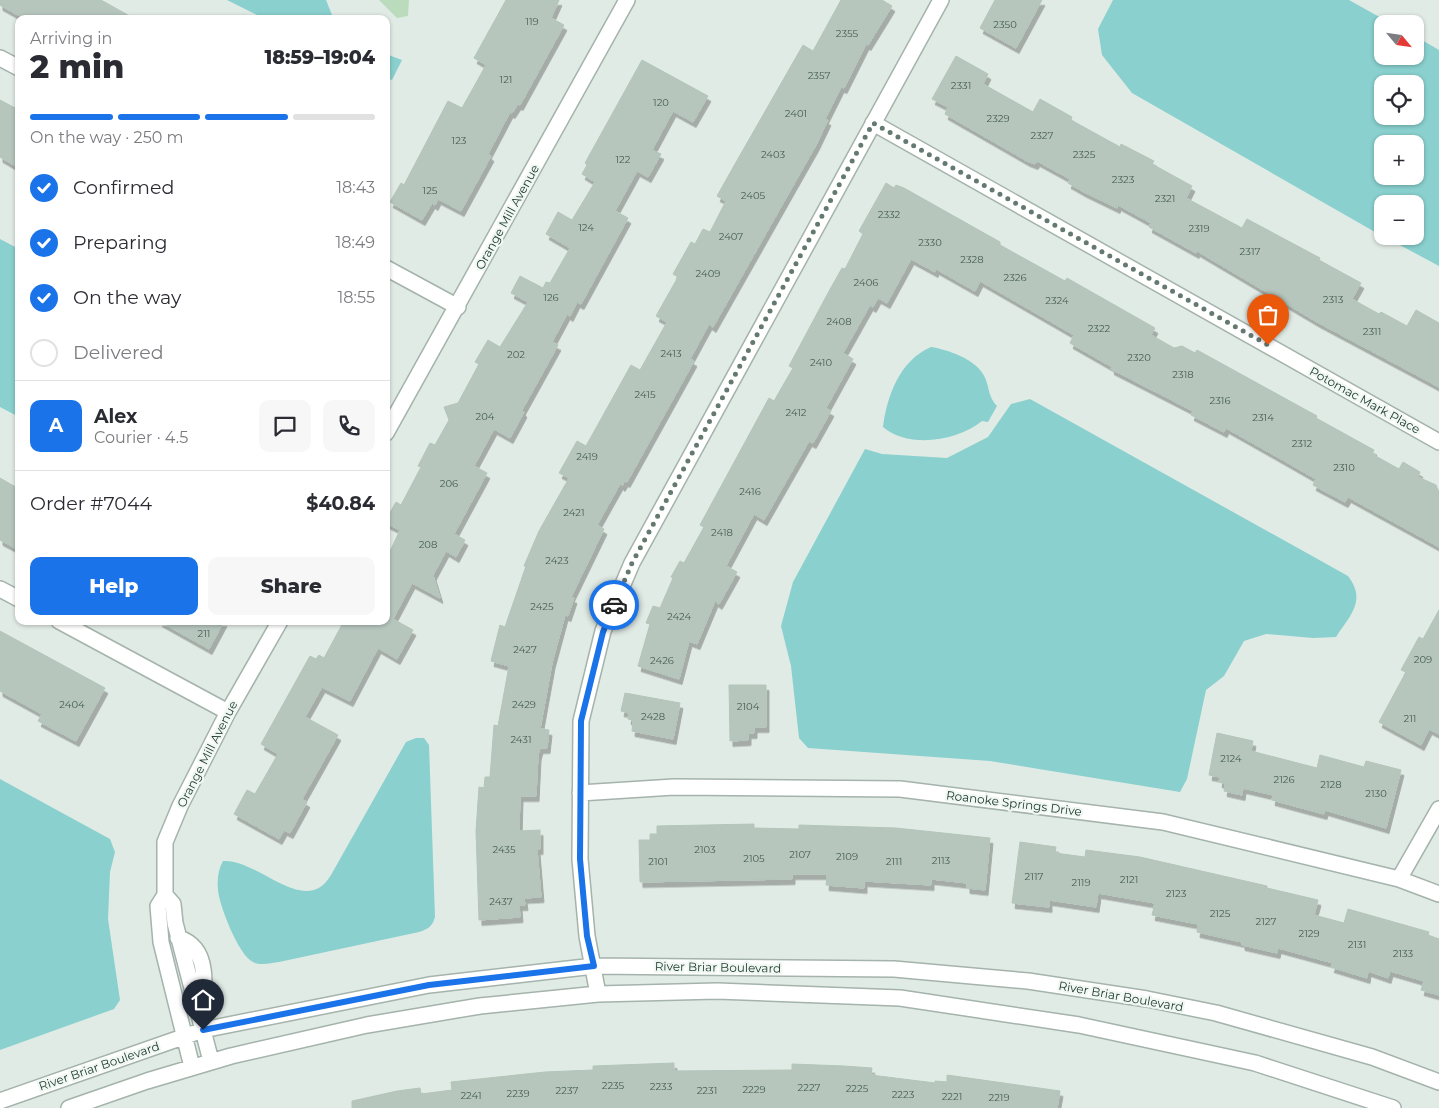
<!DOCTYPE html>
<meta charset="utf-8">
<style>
body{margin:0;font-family:Montserrat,sans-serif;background:#f7f7f7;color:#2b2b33;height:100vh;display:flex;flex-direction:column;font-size:19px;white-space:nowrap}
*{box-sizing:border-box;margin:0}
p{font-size:16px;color:#7c7c81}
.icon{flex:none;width:28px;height:28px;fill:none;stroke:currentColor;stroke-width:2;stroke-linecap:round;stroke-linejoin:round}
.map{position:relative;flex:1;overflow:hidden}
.details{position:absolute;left:15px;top:15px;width:375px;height:610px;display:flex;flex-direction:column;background:#fff;border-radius:10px;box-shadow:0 1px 4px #0004}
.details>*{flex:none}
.needle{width:32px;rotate:119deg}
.buttons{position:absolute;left:1374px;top:15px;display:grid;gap:10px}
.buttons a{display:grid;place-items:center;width:50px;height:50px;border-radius:10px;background:#fff;box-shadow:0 1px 4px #0004;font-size:25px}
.pin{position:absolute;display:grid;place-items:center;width:42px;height:42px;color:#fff;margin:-51px -21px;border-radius:50% 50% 50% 0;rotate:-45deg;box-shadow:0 0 5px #0007}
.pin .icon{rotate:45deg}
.courier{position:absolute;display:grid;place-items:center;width:50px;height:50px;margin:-25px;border:4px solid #1a73e8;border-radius:50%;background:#fff;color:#222;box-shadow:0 1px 6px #0007}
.head em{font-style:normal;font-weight:800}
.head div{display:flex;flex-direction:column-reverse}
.head{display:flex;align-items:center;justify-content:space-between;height:85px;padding:0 15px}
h1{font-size:32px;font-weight:800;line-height:38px}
.bar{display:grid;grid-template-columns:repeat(4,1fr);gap:8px 5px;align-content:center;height:60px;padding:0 15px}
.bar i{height:6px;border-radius:4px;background:#e1e1e2}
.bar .current{background:#1a73e8}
.bar p{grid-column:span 4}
.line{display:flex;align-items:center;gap:12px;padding:0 15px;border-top:1px solid #e1e1e2}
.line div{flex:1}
.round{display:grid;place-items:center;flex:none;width:52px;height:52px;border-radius:10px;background:#f7f7f7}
ol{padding:0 15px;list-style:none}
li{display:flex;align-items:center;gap:15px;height:55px}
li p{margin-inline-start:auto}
li .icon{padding:5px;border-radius:50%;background:#1a73e8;color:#fff;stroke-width:4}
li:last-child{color:#7c7c81}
li i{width:28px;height:28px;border:2px solid #e1e1e2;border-radius:50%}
.action{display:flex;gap:10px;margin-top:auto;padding:10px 15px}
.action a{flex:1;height:58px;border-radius:10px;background:#1a73e8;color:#fff;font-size:20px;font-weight:800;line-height:58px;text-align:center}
.action a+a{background:#f7f7f7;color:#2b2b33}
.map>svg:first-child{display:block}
</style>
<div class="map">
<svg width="1439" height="1108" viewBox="0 0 1439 1108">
<defs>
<filter id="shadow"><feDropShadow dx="3" dy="5.5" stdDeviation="0" flood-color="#0004"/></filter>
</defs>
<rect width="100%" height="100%" fill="#e1ebe5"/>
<!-- green -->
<path fill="#badcbd" d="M379,0h30l-1,16 -11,2z"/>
<!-- water -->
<path fill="#89d0ce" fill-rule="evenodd" d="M227,0h99l6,15 4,4h-71z
M1113,0h236l43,24h-10v32h33v-20l24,14v216l-56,-30h32v-32h-33v32l-250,-143 -30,-38 -4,-26zM1382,84h33v32h-33zM1382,144h33v32h-33z
M386,54l16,6 -10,20 -6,-2z
M0,239l19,10v168l-19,-10z
M931,347c17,3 42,11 52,27 7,11 4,22 14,32l-9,16 -6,-1c-25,20 -73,28 -99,6 4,-31 17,-67 48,-80z
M1030,399l318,177c19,25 2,39 -12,61l-23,1 -47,-4 -22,7 -20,35 -18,14 -19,89 -7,13 -190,-31 -182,-13 -9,-10 -8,-72 -10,-40 12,-44 72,-133 17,5 65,4 41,-21 23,-33z
M416,738h8l5,7 6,172c-3,10 -7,12 -16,15l-140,30c-8,1 -19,4 -26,0 -14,-6 -34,-57 -35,-72 -1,-10 0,-20 5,-29 35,-3 82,58 108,14l75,-133z
M0,779l110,60 5,13 -5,20 -2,47 12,81 -6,9 -114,41z"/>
<!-- building -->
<path fill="#b6c6bd" stroke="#b3c5ba" filter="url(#shadow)" d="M0,0h101l34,19h-110l-25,-14z
M506,0h53l-8,18 13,7 -44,80 -2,-1 -6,9 -2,-1 -22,42 3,2 -30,55 -23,-12 -3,6 -3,-2 -10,17 -32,-18 11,-19 3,2 44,-84 14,7 24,-43 -12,-7z
M841,0h41l10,6 -24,39 -2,-1 -22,44 -3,-1 -16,32 3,1 -12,25 -103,182 -4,-3 -19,35 4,2 -67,121 -2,-1 -3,5 -2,-2 -23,41 7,4 -33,68 3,1 -6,18 -3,-1 -13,48 -12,66 9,1 -2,18h-7l-2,7 -2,41h-16l-1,35 21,-1v19h-3l4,48 -17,1 1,7h-6l1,12 -41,3 -3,-89 3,-44 5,1 1,-11h5l4,-52 4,1 11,-60 -18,-5 9,-36 5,2 21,-61h-2l15,-35 30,-53 -10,-5 18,-32 9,5 45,-81 9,5 27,-48 -11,-6 22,-39 -5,-3 18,-32 4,2 8,-15 7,3 16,-31 -9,-5 18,-32 68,-119 10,6z
M995,0h47l-26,48 -36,-20z
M956,56l32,18 -5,10 50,28 7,-13 32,18 -1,3 49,27 1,-3 33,17 -2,3 40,22 -6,12 56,30 5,-9 73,39 -1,2 42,23 -9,16 27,15 2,-2 26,14 9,-16 23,13v64l-122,-65 -120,-71 -1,2 -47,-26 2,-4 -33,-18 -1,3 -33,-16 -16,-9 2,-4 -33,-18 -2,3 -8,-3 -82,-47 3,-7 -16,-8z
M642,60l66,36 -15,26 -20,-11 -21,39 9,4 -13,23 -11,-6 -22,40 13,7 -47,86 -4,-2 -7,14 -3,-2 -15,28 6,3 -36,65 2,2 -14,26 -16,-9 -20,37 13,7 -33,61 11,6 -9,17 -10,-6 -13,24 7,23 -28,-15 -19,36 20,11 -16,29 -19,-11 -28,53 -28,-14 -17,30 33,18 -36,64 5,3 -17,31 -6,-3 -5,9 -45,-25 13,-24 8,4 23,-40 -17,-10 49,-88 6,3 3,-4 5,3 20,-37h42v-61l14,-30 -14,-7v-3l10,-18 5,3 20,-38 -3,-1 12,-23 5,2 14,-25 -5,-13 14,-4 21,-39 -4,-2 13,-22 12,7 28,-45 -17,-9 9,-17 23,12 3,-6 4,1 20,-35 -24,-14 12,-22 14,8 23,-38 -13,-8 5,-9 -2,-2z
M0,100l19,10v58l-19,-11z
M886,183l8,5 2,-3 8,3 96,54v3l65,36 2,-3 88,50 -4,7 23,13 8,-2 13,7 2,-3 120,66 -1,2 58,32 -2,4 27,15 4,-7 17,10 -2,5 18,8 3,8v54l-91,-50 -3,5 -32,-17 3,-6 -42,-24 -48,-27 -2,4 -33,-17 2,-4 -82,-42 1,-2 -42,-24 4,-8 -94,-54 -5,10 -39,-22 -1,3 -24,-13 -24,44 -9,-5 -5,9 -3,-2 -27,48 10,6 -27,49 5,3 -18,32 -4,-2 -45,79 -10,-6 -28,52 11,6 -18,32 -4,-3 -18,43 -8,-3 -10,38 -41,-13 12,-42 -4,-1 7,-17 7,2 13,-30 -2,-1 9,-16 4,2 20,-36 -4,-2 38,-70 31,-57 5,3 19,-33 -4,-2 39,-73 14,-25 3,1 18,-35 -4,-3z
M0,478l19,11v61l-19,-10z
M1439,610v124l-10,-5 -8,16 -42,-23 27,-50 -5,-2 18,-33 4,2z
M159,621h65l-15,28z
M0,631l105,57 -29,53 -38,-20 4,-7 -42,-23z
M729,685h37v42h-12v6h-6v7l-18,1z
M625,693l55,10 -7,36 -41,-8 1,-11 -5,-1 1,-6 -8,-2z
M1217,733l36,8 -2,10 66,17 3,-13 44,12 2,-6 35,9 -15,58 -61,-18 -1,4 -52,-14 1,-5 -30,-7 -1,7 -18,-4 1,-7 -6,-2 1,-5 -11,-2z
M754,824v4l45,1v-4l97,3 94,10 -5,52 -18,-2v-5l-36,-4v6l-67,-4v7l-38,-3 1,-11h-35v5l-152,3 -1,-42h11v-6h7v-8z
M1020,842l36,5 -1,6 30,4 1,-7 54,7 127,29v2l51,12 -4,15 30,8 4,-14 81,23 -1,3 11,4v56l-18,-5 3,-9 -34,-10 -2,7 -20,-7 -1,7 -36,-11 2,-4 -55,-15 -1,5 -35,-8v-3l-45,-10 1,-8 -46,-9 3,-12 -57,-10 -2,14 -47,-7v7l-37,-4z
M674,1063v8l118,-1v-6l52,2 28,2 -1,7 64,8v-2l12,1v-7l113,16 -3,17h-705v-7l45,-10 23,-3 1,6 31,-4 -1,-8 94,-10 48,-2v-4z"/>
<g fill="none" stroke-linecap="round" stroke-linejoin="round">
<!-- minor casing -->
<g stroke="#a4b3ab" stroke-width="18">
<path id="minor" d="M0,58l19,10
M873,123l566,319
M386,268l72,39
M386,433l241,-433
M0,589l19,10
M59,621l169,91
M580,793l94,-6 226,2 263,33 236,57 40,15
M1399,879l40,-70
M165,895l8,9 2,19 36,138
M178,938c32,9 28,50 21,75
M598,994l-11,-58 -7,-77 1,-138 22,-90 29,-68 309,-563
M192,1067l-31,-125 -3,-36 7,-11v-53l15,-36 48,-94 52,-91
M0,1101l203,-71 226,-45 165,-19 300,3 134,12 119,18 69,14 156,44 67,25
M69,1108l78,-27 84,-25 136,-31 113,-19 118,-12 119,-3 183,7 179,27 176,38 138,45"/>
</g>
<!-- minor -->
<use href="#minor" stroke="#fff" stroke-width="15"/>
</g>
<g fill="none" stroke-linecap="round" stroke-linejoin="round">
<!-- done -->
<path stroke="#64796f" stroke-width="5" stroke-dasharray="0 9" d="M614,605l18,-42 241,-440 395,222"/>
<!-- route -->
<path stroke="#1a73e8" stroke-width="6" d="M203,1030l226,-45 165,-19 -7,-30 -7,-77 1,-138 22,-89 11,-27"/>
</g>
<g text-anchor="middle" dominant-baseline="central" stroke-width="4.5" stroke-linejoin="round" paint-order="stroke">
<!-- number labels -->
<g font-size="10" fill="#465e53">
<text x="532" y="21">119</text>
<text x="1005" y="24">2350</text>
<text x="847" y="33">2355</text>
<text x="819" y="75">2357</text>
<text x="506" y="79">121</text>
<text x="961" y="85">2331</text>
<text x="661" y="102">120</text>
<text x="796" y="113">2401</text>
<text x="998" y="118">2329</text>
<text x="1042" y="135">2327</text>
<text x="459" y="140">123</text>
<text x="773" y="154">2403</text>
<text x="1084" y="154">2325</text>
<text x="623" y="159">122</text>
<text x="1123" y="179">2323</text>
<text x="430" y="190">125</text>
<text x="753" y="195">2405</text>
<text x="1165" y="198">2321</text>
<text x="889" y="214">2332</text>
<text x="586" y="227">124</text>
<text x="1199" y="228">2319</text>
<text x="731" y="236">2407</text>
<text x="930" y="242">2330</text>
<text x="1250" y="251">2317</text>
<text x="972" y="259">2328</text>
<text x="708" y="273">2409</text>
<text x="1015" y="277">2326</text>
<text x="866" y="282">2406</text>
<text x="551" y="297">126</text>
<text x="1333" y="299">2313</text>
<text x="1057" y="300">2324</text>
<text x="839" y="321">2408</text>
<text x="1099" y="328">2322</text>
<text x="1372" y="331">2311</text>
<text x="671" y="353">2413</text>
<text x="516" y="354">202</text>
<text x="1139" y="357">2320</text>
<text x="821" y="362">2410</text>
<text x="1183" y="374">2318</text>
<text x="645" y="394">2415</text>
<text x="1220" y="400">2316</text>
<text x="796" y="412">2412</text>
<text x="485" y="416">204</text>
<text x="1263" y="417">2314</text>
<text x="1302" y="443">2312</text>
<text x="587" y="456">2419</text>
<text x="1344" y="467">2310</text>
<text x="449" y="483">206</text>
<text x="750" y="491">2416</text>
<text x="574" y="512">2421</text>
<text x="722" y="532">2418</text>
<text x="428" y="544">208</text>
<text x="557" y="560">2423</text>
<text x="542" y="606">2425</text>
<text x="679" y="616">2424</text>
<text x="204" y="633">211</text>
<text x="525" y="649">2427</text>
<text x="1423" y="659">209</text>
<text x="662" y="660">2426</text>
<text x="72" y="704">2404</text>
<text x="524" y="704">2429</text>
<text x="748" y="706">2104</text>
<text x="653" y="716">2428</text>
<text x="1410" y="718">211</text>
<text x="521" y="739">2431</text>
<text x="1231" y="758">2124</text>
<text x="1284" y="779">2126</text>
<text x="1331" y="784">2128</text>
<text x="1376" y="793">2130</text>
<text x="504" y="849">2435</text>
<text x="705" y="849">2103</text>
<text x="800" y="854">2107</text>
<text x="847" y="856">2109</text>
<text x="754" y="858">2105</text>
<text x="941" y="860">2113</text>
<text x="658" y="861">2101</text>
<text x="894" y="861">2111</text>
<text x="1034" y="876">2117</text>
<text x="1129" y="879">2121</text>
<text x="1081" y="882">2119</text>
<text x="1176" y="893">2123</text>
<text x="501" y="901">2437</text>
<text x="1220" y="913">2125</text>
<text x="1266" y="921">2127</text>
<text x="1309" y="933">2129</text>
<text x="1357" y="944">2131</text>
<text x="1403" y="953">2133</text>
<text x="613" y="1085">2235</text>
<text x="661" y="1086">2233</text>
<text x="809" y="1087">2227</text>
<text x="857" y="1088">2225</text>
<text x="754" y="1089">2229</text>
<text x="567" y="1090">2237</text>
<text x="707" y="1090">2231</text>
<text x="518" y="1093">2239</text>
<text x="903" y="1094">2223</text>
<text x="471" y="1095">2241</text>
<text x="952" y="1096">2221</text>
<text x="999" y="1097">2219</text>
</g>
<!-- street labels -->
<g font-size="12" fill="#213c30" stroke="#f1f8f3">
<text transform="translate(507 217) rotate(-61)">Orange Mill Avenue</text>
<text transform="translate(1365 400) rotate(29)">Potomac Mark Place</text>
<text transform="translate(207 754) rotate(-63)">Orange Mill Avenue</text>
<text transform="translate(1014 803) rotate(7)">Roanoke Springs Drive</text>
<text transform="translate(718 967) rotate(1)">River Briar Boulevard</text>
<text transform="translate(1121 996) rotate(10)">River Briar Boulevard</text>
<text transform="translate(99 1066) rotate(-19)">River Briar Boulevard</text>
</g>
</g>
</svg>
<div class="buttons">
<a><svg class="needle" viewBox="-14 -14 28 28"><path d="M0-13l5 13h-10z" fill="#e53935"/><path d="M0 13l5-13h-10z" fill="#7c7c81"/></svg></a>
<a><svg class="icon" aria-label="locate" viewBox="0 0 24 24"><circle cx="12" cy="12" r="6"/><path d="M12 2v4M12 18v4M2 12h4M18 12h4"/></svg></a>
<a>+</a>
<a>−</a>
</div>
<div class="pin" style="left:1268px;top:345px;background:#ea580c"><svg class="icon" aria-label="bag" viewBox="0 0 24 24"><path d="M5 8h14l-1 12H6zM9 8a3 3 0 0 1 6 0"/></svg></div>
<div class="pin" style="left:203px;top:1030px;background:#1f2937"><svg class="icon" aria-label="home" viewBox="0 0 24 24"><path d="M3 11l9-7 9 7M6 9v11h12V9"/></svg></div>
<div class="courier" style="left:614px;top:605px"><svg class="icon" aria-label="car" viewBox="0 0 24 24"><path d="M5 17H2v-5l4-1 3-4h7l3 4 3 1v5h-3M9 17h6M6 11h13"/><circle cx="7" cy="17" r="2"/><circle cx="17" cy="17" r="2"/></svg></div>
<section class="details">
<div class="head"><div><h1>2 min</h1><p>Arriving in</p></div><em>18:59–19:04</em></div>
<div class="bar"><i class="current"></i><i class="current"></i><i class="current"></i><i></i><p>On the way · 250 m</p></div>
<ol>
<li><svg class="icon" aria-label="check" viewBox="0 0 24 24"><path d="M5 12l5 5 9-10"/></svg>Confirmed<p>18:43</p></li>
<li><svg class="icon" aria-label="check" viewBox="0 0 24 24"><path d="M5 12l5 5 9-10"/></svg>Preparing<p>18:49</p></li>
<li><svg class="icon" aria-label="check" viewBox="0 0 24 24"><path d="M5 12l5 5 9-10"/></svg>On the way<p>18:55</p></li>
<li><i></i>Delivered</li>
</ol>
<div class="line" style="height:90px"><b class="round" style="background:#1a73e8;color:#fff">A</b><div><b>Alex</b><p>Courier · 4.5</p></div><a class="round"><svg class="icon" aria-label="chat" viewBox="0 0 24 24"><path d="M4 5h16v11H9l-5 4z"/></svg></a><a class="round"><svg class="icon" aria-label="phone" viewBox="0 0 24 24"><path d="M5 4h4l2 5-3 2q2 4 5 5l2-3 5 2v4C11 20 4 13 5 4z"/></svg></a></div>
<div class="line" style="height:65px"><div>Order #7044</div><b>$40.84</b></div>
<div class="action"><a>Help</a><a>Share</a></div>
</section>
</div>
